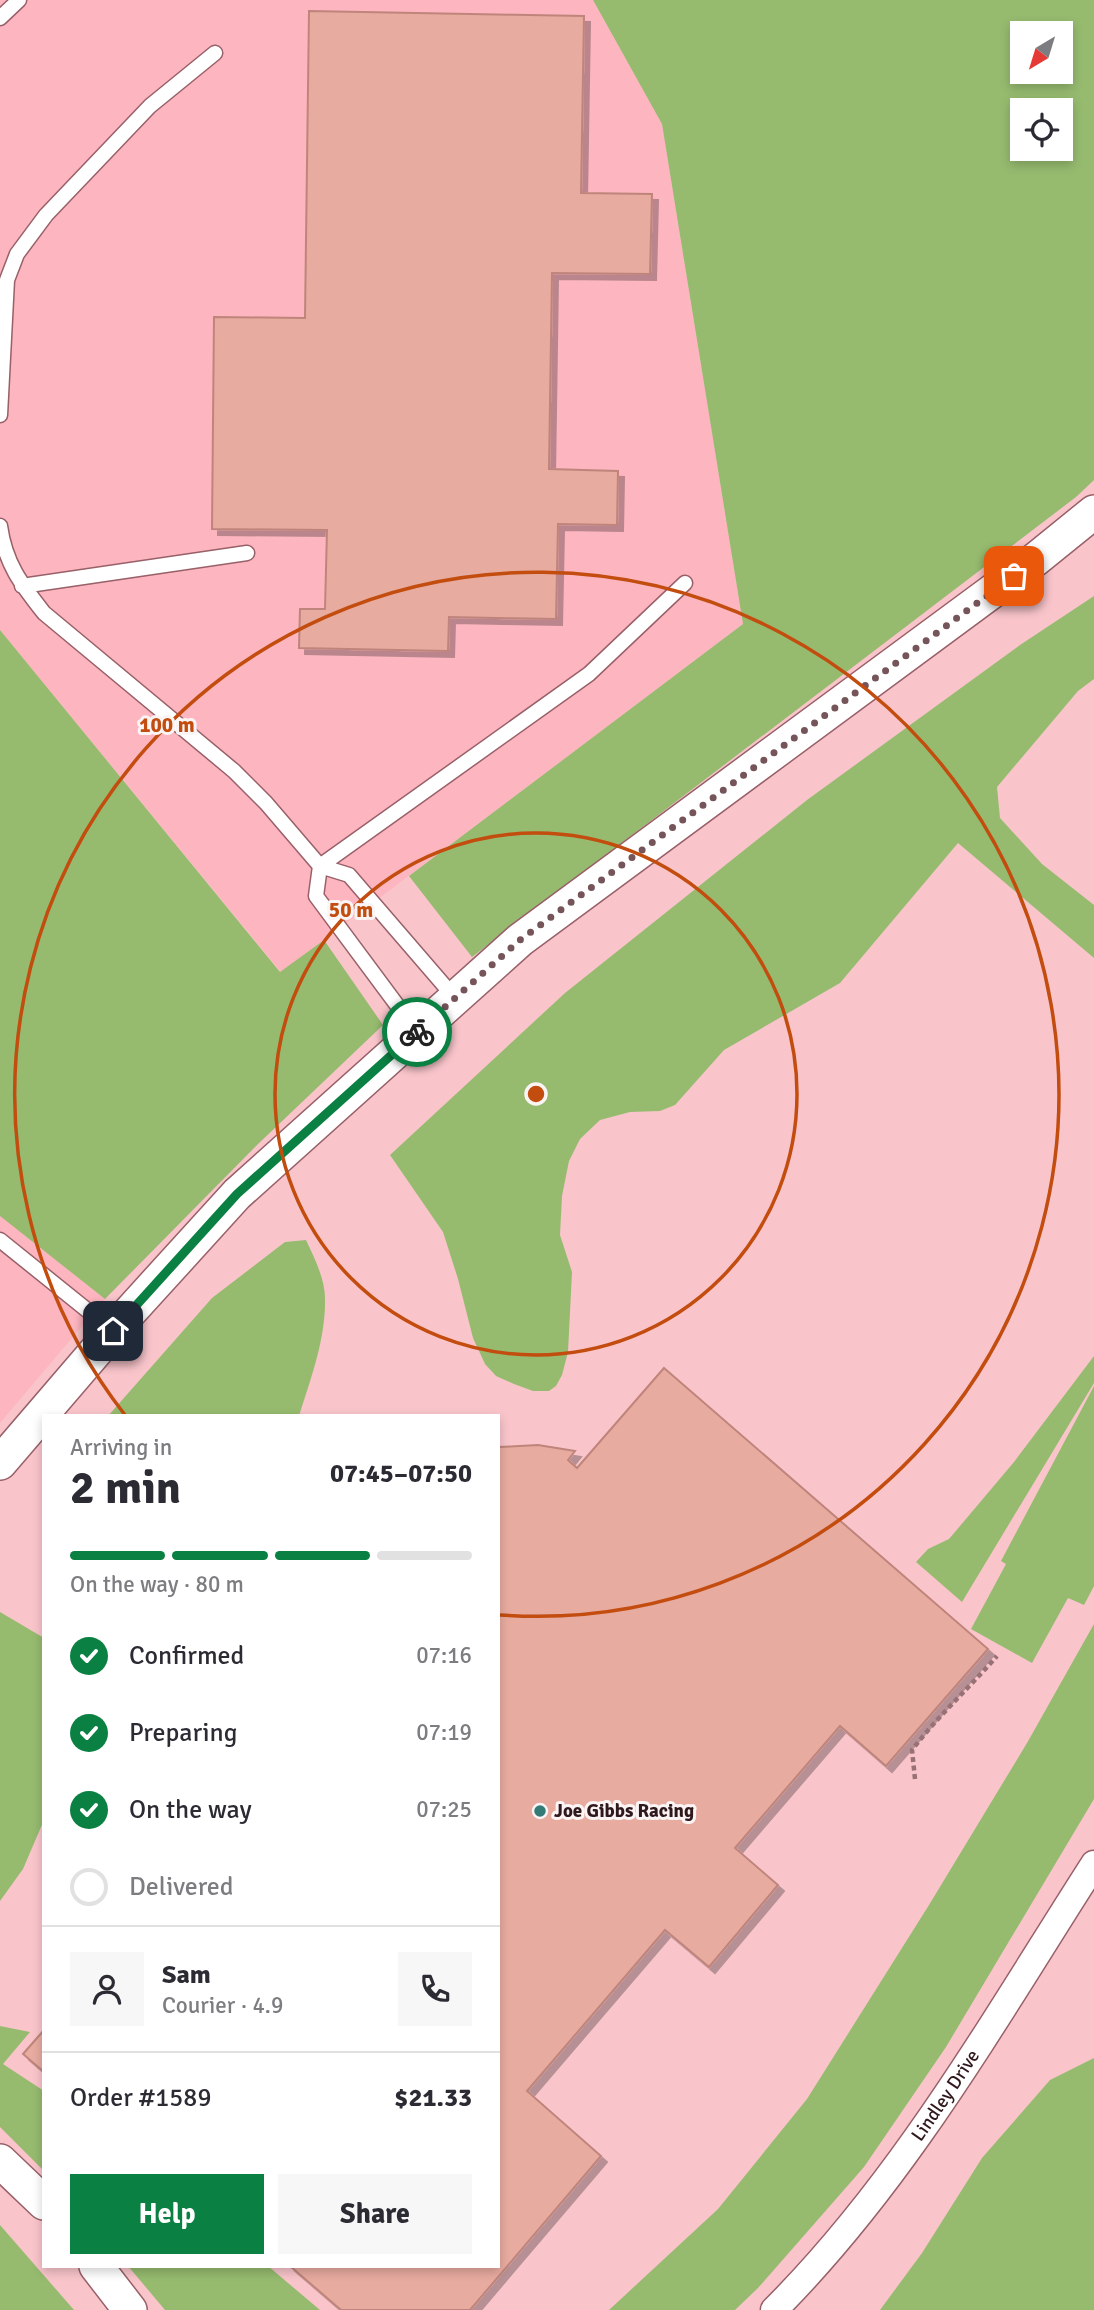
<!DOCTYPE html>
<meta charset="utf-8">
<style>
body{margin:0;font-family:Signika,sans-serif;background:#f7f7f7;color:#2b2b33;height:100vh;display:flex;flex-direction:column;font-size:26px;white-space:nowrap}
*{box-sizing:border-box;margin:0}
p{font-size:23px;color:#7c7c81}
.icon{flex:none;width:38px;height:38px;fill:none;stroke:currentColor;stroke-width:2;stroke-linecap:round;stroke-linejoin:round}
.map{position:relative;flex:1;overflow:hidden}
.drawer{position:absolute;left:42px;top:1414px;width:458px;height:854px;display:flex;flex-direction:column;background:#fff;border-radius:0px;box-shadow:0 4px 10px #0003}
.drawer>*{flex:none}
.needle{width:46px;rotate:218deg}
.controls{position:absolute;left:1010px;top:21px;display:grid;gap:14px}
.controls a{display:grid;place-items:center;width:63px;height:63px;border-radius:0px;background:#fff;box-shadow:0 4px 10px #0003;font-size:35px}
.pin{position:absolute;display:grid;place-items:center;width:60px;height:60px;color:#fff;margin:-30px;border-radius:14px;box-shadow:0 4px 10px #0006}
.courier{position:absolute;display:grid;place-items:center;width:70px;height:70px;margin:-35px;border:5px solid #0b8043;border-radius:50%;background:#fff;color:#222;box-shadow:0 2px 9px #0007}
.head em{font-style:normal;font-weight:700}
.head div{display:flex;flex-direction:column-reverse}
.head{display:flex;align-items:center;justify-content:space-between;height:119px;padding:0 28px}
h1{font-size:46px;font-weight:700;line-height:52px}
.bar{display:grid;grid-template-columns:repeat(4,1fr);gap:10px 7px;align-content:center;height:84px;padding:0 28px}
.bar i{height:9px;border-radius:5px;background:#e1e1e2}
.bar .on{background:#0b8043}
.bar p{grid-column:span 4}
.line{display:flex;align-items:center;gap:18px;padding:0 28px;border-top:2px solid #e1e1e2}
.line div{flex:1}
.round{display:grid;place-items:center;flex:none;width:74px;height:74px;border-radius:0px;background:#f7f7f7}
ol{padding:0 28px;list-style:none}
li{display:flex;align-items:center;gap:21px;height:77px}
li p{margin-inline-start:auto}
li .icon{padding:7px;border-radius:50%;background:#0b8043;color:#fff;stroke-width:4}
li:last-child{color:#7c7c81}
li i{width:38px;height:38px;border:4px solid #e1e1e2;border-radius:50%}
.cta{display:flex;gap:14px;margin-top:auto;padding:14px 28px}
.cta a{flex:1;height:80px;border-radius:0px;background:#0b8043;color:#fff;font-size:28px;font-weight:700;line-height:80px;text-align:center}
.cta a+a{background:#f7f7f7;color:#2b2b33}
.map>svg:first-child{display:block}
</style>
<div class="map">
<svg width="1094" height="2310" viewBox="0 0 1094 2310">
<defs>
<filter id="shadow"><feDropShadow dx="6" dy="6" stdDeviation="0" flood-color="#0004"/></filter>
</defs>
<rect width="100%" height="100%" fill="#f9c5cb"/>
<!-- built -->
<path fill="#fdb5bf" d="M0,0h593l69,124 81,500 -462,348 -281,-342z
M0,1216l105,83 -105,124z"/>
<!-- green -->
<path fill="#96bb6f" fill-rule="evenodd" d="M593,0h501v480l-18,17 -604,460 -63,-81 334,-252 -81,-500zM1022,33h38v39h-38zM1022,110h38v39h-38z
M1094,596v83l-16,12 -81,96 3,31 42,46 52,41v53l-136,-115 -118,140 -116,67 -49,55 -15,6 -30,1 -30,8 -20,19 -11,22 -7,35 -2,39 12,37 -4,80 -6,23 -6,11 -7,5h-16l-19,-7 -18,-8 -11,-12 -12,-26 -15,-59 -15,-47 -53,-77 175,-162 242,-193 213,-155z
M0,630l280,342 44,-32 59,85 -126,120 -152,154 -105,-83z
M306,1240c8,17 19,39 19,58 1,40 -14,80 -26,118h-191l104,-118 73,-56z
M1094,1356v27l-132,219 -46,-40 12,-13 21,-10 65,-77z
M1094,1386v200l-10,19 -16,-7 -36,65 -61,-34 35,-65 -5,-3z
M0,1612l44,26v182l-21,49 -23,32z
M1094,1624v175l-148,248 -82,120 -106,121 -23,22h-126l109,-101 89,-110 122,-194 98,-162z
M0,2026l30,6 -27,32 41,27v80l-44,-44z
M1094,2058v252h-214l42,-57 60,-95 68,-78z
M0,2225l74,85h-74z
M128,2266h140l52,44h-155z"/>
<!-- building -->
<path fill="#e8aba0" stroke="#bf857b" stroke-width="2" filter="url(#shadow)" d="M309,11l275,5 -3,177 71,1 -2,80 -98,-1 -3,196 69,2 -1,54 -59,-1 -2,95 -107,-2 -1,34 -149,-3 1,-39h25l2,-79 -115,-1 2,-212 91,1z
M664,1368l324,281 -102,117 -46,-40 -105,122 43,37 -69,82 -44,-37 -138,161 74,65 -131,154h-129l-51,-44h209v-819l39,-2 37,6 -7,9 9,8z
M44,2030v42l-21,-18z"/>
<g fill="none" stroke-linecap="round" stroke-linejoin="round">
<!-- service casing -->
<g stroke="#986068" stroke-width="17">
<path id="service" d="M0,18l19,-18
M0,415l7,-135 10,-26 29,-39 104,-109 65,-53
M0,526c5,37 21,58 44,87l190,158 32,32 54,63 269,-192 96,-91
M22,586l225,-33
M417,1032l-101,-136 4,-30 29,9 106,123
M0,1240l113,91"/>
</g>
<!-- minor casing -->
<g stroke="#986068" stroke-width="29">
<g id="minor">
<path id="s1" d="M774,2310c130,-130 221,-292 320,-446"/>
</g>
</g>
<!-- tertiary casing -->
<g stroke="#986068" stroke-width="36">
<path id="tertiary" d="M0,1463l127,-148 110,-121 283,-254 516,-381 58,-47
M0,2161l44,42
M96,2266l34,44"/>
</g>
<!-- path -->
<path stroke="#977176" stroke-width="4.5" stroke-dasharray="5 3.5" stroke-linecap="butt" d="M915,1779l-3,-29c25,-33 57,-62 85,-94"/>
<!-- service -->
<use href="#service" stroke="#fff" stroke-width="14"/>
<!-- minor -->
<use href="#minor" stroke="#fff" stroke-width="26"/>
<!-- tertiary -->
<use href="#tertiary" stroke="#fff" stroke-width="33"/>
</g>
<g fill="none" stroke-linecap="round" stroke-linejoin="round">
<!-- done -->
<path stroke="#76555a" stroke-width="7" stroke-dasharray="0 12.6" d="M417,1032l103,-92 494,-364"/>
<!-- route -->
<path stroke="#0b8043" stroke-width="9" d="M113,1331l124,-137 180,-162"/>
</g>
<!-- distance rings -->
<g fill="none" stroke="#c34c0f" stroke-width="3.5">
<circle cx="536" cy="1094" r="261"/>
<path d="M125 1415A522 522 0 1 1 500 1615"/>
</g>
<!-- markers -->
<circle fill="#337b77" stroke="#faf4f4" stroke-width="2.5" cx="540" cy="1811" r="7"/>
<g text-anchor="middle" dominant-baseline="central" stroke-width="6" stroke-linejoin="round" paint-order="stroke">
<!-- poi labels -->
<g font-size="19" font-weight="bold" fill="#30191d" stroke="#faf4f4" text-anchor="start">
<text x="554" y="1811">Joe Gibbs Racing</text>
</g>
<!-- street labels -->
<g font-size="19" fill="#30191d" stroke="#faf4f4">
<text stroke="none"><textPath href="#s1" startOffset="275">Lindley Drive</textPath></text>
</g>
</g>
<circle cx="536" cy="1094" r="10" fill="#c34c0f" stroke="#faf4f4" stroke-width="3.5"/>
<g font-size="21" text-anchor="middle" font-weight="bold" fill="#c34c0f" stroke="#faf4f4" stroke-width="6" stroke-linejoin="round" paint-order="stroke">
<text x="167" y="732">100 m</text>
<text x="351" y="917">50 m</text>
</g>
</svg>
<div class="controls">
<a><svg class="needle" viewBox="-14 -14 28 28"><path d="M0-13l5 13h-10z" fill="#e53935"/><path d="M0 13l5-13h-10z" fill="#7c7c81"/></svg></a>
<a><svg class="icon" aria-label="locate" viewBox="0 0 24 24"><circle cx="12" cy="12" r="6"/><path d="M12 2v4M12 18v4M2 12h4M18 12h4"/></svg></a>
</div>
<div class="pin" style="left:1014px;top:576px;background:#ea580c"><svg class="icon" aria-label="bag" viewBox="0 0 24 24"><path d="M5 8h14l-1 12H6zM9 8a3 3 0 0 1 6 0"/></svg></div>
<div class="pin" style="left:113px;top:1331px;background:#1f2937"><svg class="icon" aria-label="home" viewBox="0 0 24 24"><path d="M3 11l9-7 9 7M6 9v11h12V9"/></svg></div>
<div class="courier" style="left:417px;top:1032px"><svg class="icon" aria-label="bike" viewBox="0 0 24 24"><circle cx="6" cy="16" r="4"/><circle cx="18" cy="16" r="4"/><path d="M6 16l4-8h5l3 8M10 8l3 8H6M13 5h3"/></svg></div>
<section class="drawer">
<div class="head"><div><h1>2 min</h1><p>Arriving in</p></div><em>07:45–07:50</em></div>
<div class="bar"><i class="on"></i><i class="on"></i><i class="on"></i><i></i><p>On the way · 80 m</p></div>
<ol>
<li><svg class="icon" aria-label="check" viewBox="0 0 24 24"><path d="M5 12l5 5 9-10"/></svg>Confirmed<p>07:16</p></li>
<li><svg class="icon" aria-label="check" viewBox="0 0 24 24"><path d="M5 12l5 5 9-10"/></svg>Preparing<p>07:19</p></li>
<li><svg class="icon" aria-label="check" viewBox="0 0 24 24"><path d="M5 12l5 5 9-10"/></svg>On the way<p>07:25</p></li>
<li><i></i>Delivered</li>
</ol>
<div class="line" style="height:126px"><a class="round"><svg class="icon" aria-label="person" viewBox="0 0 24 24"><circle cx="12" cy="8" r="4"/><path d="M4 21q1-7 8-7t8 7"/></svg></a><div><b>Sam</b><p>Courier · 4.9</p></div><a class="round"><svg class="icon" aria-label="phone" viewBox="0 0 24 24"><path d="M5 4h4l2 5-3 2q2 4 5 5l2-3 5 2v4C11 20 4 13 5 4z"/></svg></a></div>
<div class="line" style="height:91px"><div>Order #1589</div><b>$21.33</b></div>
<div class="cta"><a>Help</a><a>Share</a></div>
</section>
</div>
